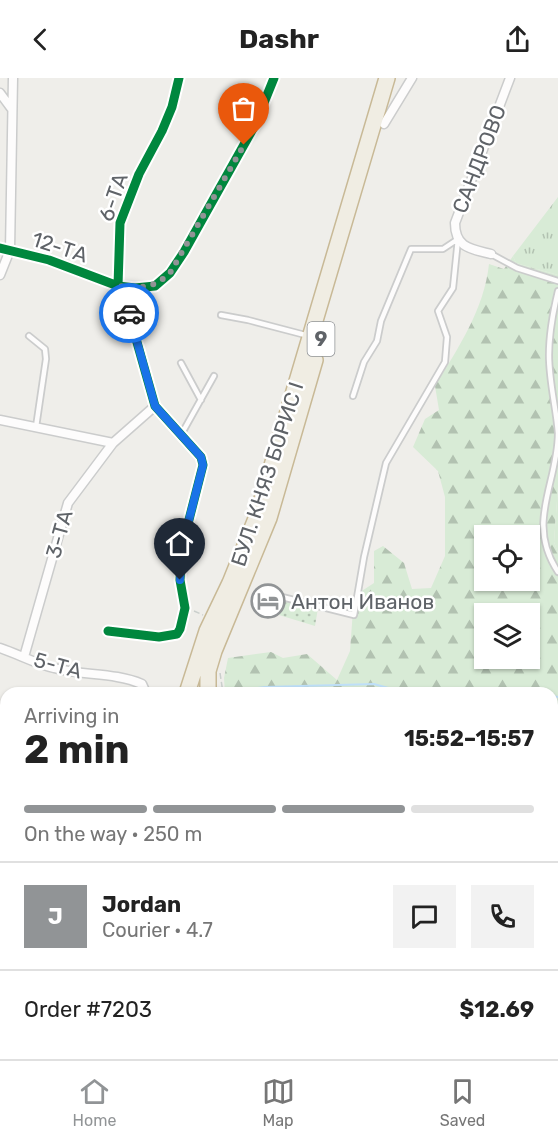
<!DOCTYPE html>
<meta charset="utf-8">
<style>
body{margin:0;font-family:Rubik,sans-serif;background:#f2f2f2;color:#222;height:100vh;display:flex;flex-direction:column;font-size:22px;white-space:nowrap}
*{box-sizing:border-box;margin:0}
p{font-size:20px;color:#767676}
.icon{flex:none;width:33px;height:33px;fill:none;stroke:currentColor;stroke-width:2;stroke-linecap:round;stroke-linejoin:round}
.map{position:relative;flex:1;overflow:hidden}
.details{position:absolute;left:0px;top:609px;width:558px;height:372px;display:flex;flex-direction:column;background:#fff;border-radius:18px 18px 0 0;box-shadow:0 2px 4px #0004}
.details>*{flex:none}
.controls{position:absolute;left:474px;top:447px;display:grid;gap:12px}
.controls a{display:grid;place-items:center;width:66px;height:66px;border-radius:0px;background:#fff;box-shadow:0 2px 4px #0004;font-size:30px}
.pin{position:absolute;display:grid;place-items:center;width:51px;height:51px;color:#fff;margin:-62px -26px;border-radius:50% 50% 50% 0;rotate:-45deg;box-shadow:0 0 6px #0007}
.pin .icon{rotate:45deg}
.courier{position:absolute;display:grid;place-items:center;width:60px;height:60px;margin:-30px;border:4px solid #1a73e8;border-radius:50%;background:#fff;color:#222;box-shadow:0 2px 8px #0007}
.overview em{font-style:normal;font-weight:700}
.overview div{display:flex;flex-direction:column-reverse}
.overview{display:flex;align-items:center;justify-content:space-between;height:102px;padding:0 24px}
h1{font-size:39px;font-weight:700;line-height:45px}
.bar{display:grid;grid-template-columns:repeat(4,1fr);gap:9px 6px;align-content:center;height:72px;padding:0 24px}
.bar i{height:8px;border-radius:4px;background:#e0e0e0}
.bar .on{background:#919496}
.bar p{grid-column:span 4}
.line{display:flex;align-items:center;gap:15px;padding:0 24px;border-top:2px solid #e0e0e0}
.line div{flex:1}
.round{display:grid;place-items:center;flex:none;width:63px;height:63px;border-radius:0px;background:#f2f2f2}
header{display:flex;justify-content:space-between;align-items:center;height:78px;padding:0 24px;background:#fff;font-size:27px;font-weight:700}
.menu{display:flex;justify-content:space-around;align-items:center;height:84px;border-top:2px solid #e0e0e0;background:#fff;font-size:16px;color:#767676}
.menu a{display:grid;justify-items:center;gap:3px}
.menu .on{color:#919496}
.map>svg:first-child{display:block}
</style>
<header><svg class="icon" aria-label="back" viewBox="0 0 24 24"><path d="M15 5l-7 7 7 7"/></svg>Dashr<svg class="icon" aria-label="share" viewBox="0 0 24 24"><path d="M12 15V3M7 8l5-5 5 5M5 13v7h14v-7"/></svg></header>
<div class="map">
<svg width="558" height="981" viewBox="0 0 558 981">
<defs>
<pattern id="grass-dots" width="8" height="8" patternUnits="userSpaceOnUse" patternTransform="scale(1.5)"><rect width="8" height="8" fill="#d8ebd6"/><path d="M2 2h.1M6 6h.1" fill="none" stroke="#b2c2b1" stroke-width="1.8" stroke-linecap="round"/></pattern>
<pattern id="forest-firs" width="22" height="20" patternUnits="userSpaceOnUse" patternTransform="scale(1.5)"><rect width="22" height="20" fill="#d8ebd6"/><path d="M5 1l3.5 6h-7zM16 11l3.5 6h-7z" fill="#b2c2b1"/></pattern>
<pattern id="park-tufts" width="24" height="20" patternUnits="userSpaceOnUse" patternTransform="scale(1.5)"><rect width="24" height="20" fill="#d8ebd6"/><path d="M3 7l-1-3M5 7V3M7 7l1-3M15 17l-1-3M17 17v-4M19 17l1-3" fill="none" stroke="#b2c2b1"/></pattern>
</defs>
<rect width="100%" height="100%" fill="#efeeea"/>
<!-- grass -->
<path fill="url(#grass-dots)" d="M283,521l35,9 -3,18 -36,-11z"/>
<!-- forest -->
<path fill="url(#forest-firs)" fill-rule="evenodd" d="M513,178l3,7 42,12v212l-4,55 4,11v199l-6,-13v-46h-327l-1,-15 4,-20 43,-6 12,6 24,-4 30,26 13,-29 4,-55 20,-13v-32l9,-5 21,17 8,26 19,-1 14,-32v-59l-7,-26 -25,-24 12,-28 14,-9 -4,-24c23,-38 49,-76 54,-122l15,5zM484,458h46v44h-46zM484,536h46v44h-46z
M0,962h6v13h25l2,6h-33z"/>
<!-- park -->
<path fill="url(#park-tufts)" d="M558,119v78l-42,-12 -3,-7z
M558,409v66l-4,-11z"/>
<!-- water -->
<path fill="#bfe0f9" d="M558,737v244h-127l2,-6h119v-236z"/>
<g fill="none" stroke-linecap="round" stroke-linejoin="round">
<!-- stream -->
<path stroke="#bfe0f9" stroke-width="2" d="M235,613l30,-4 109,-3 32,9
M534,615h9
M552,618l6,1"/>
<!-- lane casing -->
<g stroke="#cbcccc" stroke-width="8">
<path id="lane" d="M491,176l26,14 41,13
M558,213c-5,21 -9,43 -9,64 0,27 7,52 9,78 0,51 -33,89 0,139
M221,237l27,5 61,16
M29,258l16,13 1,10 -10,68
M181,285l20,37
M353,318l11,-34 13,-21 4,-20 30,-72h32l15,-10
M181,357l33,-59
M282,519l72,18 10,-58 22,-94 59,-101 2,-25 -9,-26 15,-23 5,-49
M334,981l2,-6"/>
</g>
<!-- street casing -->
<g stroke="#cbcccc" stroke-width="11">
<path id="street" d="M0,15l11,15
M384,46l28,-46
M0,170l49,12 69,26 17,2 20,-2 15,-13 14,-21 71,-127 19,-47
M491,176c-20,-5 -36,-6 -36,-31l55,-145
M0,197l10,-25 3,-172
M0,342l113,23
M108,553l51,6 18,-3 3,-5 5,-21 -5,-28 2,-33 21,-82 -2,-8 -46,-51 -26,-92 -11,-28 2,-63 19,-49 23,-43 10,-24 7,-29
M0,570c18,6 36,16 54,20 29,8 60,4 88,16l4,9
M24,579l44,-154 45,-60 42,-37
M0,859l6,2
M128,981l1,-6
M189,981v-6"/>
</g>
<!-- secondary casing -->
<g stroke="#cacacb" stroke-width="15">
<path id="secondary" d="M0,761l6,-3"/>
</g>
<!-- highway casing -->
<g stroke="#c8b996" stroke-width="18">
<path id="highway" d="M187,615l20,-62 23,-48 27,-67 130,-438
M208,615v-22l6,-20 55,-133 46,-158
M287,981l1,-6"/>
</g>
<!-- path -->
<path stroke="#cacfcc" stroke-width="1.5" stroke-dasharray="6 3" stroke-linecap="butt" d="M194,533l9,4
M220,595l3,20"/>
<!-- lane -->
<use href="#lane" stroke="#fdfcfc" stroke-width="4.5"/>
<!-- street -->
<use href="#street" stroke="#fdfcfc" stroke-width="8"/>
<!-- secondary -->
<use href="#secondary" stroke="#fdfcfc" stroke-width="12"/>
<!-- highway -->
<use href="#highway" stroke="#f0ede3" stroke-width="15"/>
<!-- cycleway casing -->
<g stroke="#fff" stroke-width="13">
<path id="cycleway" d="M0,170l49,12 69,26 17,2 20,-2 15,-13 14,-21 71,-127 19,-47
M108,553l51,6 18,-3 3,-5 5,-21 -5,-28 2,-33 21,-82 -2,-8 -46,-51 -26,-92 -11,-28 2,-63 19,-49 23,-43 10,-24 7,-29"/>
</g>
<!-- cycleway -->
<use href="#cycleway" stroke="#00873e" stroke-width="9"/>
</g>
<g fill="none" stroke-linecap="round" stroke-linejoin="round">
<!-- done -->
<path stroke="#919496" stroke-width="6" stroke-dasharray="0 10.8" d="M129,235l-11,-27c22,2 35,3 52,-13l74,-128"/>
<!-- route -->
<path stroke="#1a73e8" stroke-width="8" d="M129,235l26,93 46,51 2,8 -21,82 -2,33"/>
</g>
<!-- icons -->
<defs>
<g id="hotel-ring" transform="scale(1.725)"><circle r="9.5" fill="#fff" stroke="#919496" stroke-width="1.5"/><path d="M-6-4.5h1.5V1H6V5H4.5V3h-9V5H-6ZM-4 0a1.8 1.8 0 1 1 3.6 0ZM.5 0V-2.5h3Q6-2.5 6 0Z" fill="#919496"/></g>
</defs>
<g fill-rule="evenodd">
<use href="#hotel-ring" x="268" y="523"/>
</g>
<g text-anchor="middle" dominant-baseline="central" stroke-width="5" stroke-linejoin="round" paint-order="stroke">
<!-- shield labels -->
<rect fill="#fff" stroke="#8f9295" stroke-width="1.5" x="307.5" y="244" width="27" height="34" rx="4.5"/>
<g font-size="20" font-weight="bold" fill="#5f6368">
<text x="321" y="261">9</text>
</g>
<!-- street labels -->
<g font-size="21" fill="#5f6368" stroke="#fff">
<text transform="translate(479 81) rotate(-69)">САНДРОВО</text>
<text transform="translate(113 119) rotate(-71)">6-ТА</text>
<text transform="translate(60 169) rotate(18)">12-ТА</text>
<text transform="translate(267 396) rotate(-72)">БУЛ. КНЯЗ БОРИС I</text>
<text transform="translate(59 456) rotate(-74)">3-ТА</text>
<text transform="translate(58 587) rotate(15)">5-ТА</text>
</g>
<!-- poi labels -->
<g font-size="21" fill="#5f6368" stroke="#fff" text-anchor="start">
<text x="291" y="523">Антон Иванов</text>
</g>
</g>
</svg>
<div class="controls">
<a><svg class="icon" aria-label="locate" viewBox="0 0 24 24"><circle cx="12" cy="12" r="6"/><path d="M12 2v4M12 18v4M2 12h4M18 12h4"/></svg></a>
<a><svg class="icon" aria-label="layers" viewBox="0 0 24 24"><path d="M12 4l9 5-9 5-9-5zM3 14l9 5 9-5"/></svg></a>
</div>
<div class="pin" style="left:244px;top:67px;background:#ea580c"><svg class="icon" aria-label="bag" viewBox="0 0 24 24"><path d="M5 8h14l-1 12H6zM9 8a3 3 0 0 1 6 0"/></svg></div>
<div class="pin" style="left:180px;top:502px;background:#1f2937"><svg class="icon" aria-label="home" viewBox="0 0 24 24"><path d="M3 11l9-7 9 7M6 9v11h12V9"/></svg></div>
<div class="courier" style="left:129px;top:235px"><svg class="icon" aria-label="car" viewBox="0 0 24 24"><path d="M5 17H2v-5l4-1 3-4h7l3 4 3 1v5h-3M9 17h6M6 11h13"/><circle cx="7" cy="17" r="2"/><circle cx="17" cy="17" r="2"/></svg></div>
<section class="details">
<div class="overview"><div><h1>2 min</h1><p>Arriving in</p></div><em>15:52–15:57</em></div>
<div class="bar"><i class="on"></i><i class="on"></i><i class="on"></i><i></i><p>On the way · 250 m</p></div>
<div class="line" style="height:108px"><b class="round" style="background:#919496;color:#fff">J</b><div><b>Jordan</b><p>Courier · 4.7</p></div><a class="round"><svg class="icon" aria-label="chat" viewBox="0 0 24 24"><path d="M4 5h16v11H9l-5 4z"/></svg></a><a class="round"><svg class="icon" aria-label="phone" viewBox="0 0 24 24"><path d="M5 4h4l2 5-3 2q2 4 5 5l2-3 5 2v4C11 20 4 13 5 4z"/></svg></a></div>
<div class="line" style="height:78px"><div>Order #7203</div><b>$12.69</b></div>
</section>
</div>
<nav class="menu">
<a class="on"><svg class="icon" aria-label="home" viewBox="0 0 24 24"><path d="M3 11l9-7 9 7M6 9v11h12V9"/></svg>Home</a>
<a><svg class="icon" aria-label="map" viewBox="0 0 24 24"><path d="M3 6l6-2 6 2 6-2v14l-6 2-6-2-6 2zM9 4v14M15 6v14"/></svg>Map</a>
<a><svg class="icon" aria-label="saved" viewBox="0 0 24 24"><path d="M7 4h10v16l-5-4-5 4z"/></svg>Saved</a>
</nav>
